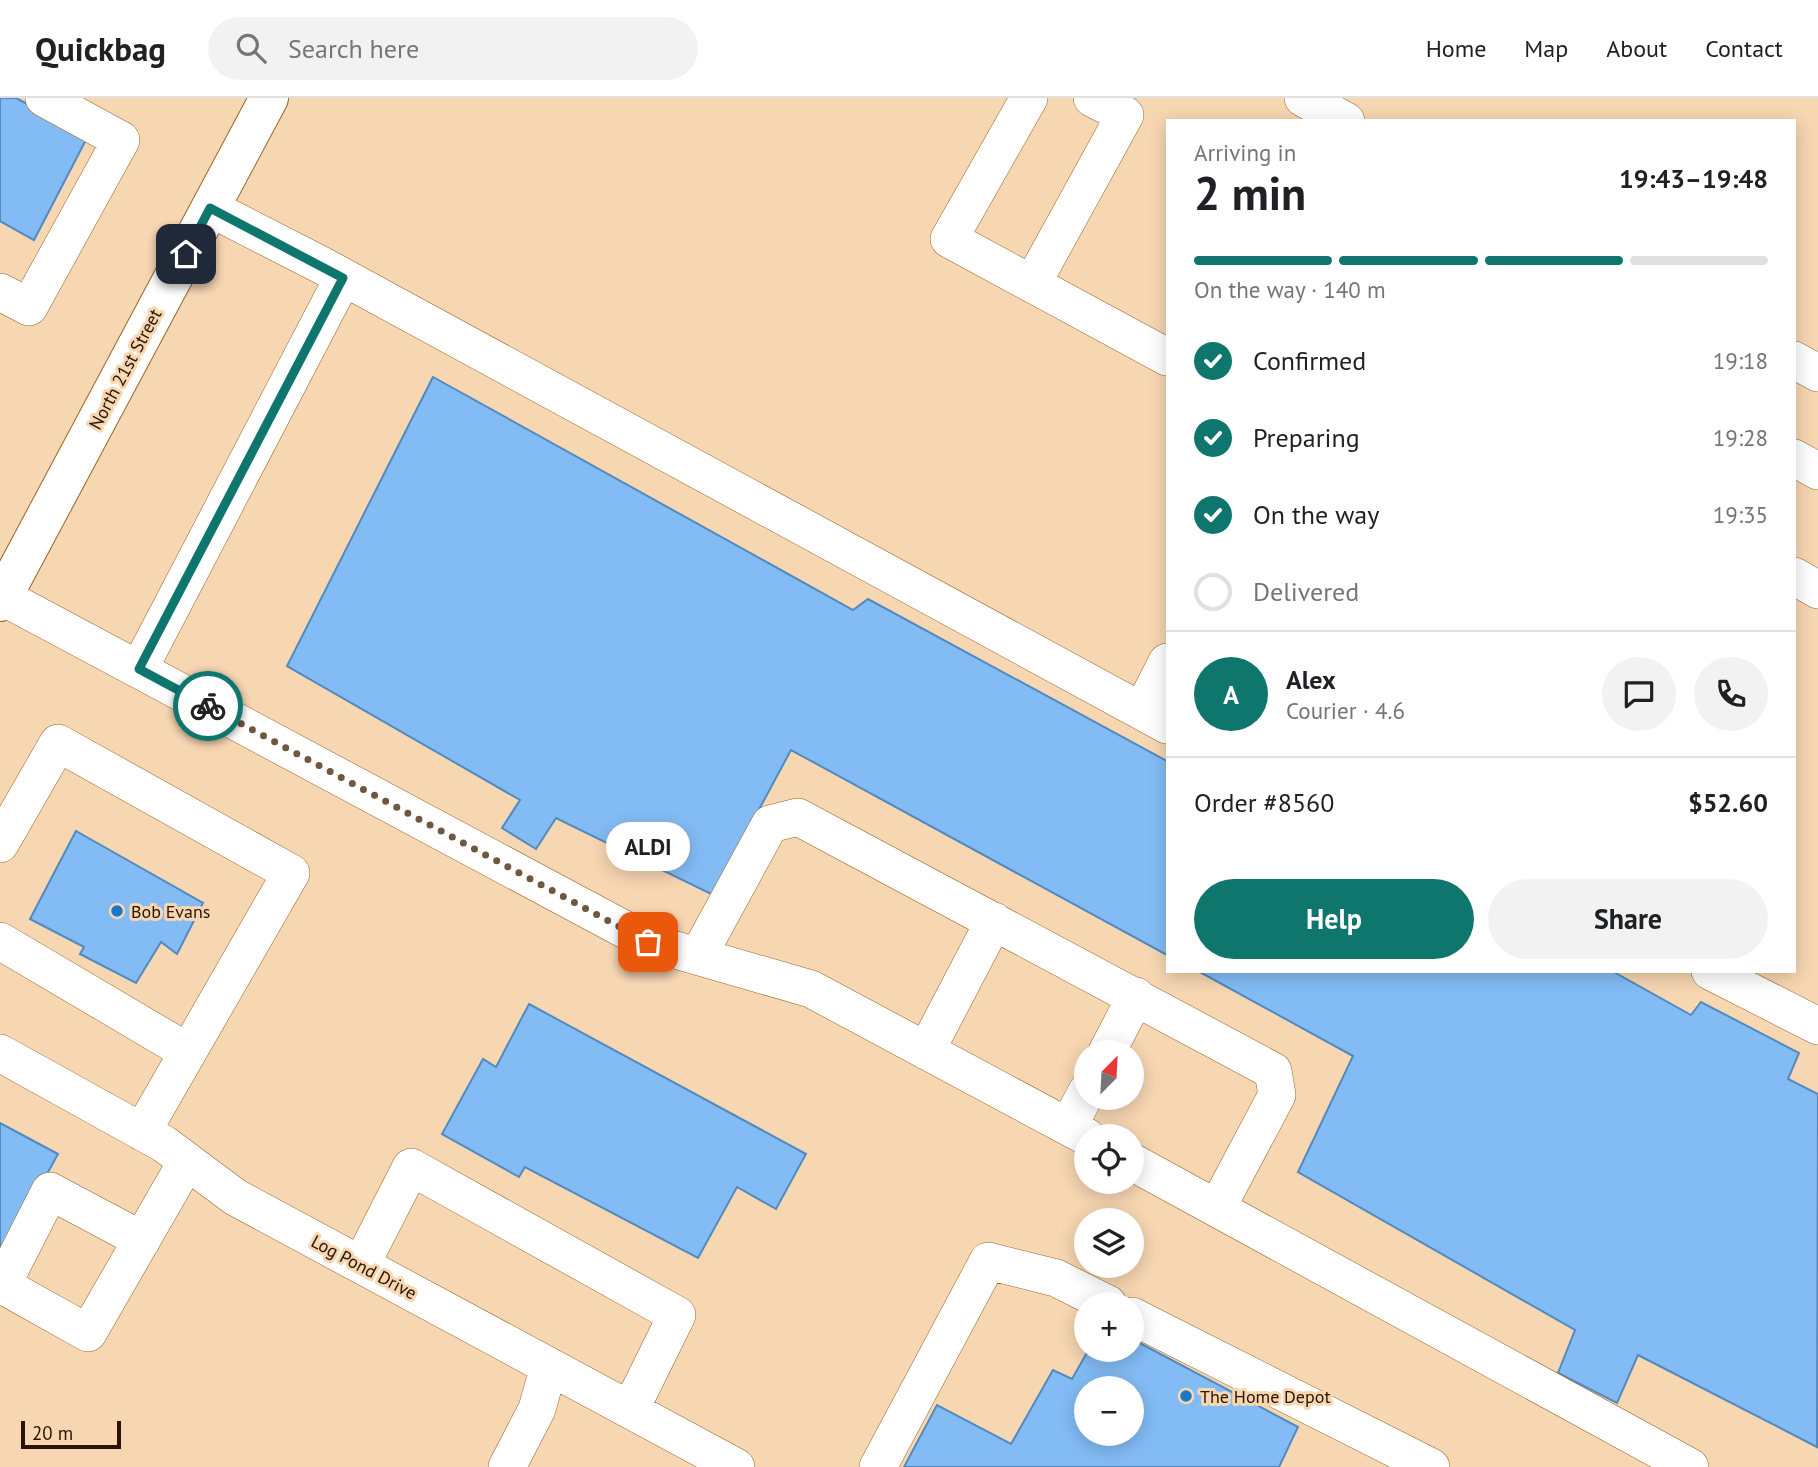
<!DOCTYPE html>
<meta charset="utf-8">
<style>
body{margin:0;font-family:"PT Sans",sans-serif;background:#f2f2f2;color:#202124;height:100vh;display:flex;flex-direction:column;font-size:26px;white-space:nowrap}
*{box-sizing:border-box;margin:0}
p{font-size:23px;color:#757577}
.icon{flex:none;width:38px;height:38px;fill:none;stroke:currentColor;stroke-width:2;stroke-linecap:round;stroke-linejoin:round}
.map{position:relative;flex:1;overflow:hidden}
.panel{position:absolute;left:1166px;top:21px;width:630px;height:854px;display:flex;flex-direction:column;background:#fff;border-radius:0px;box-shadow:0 4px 18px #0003}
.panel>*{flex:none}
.needle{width:46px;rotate:24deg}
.fabs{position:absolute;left:1074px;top:942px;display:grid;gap:14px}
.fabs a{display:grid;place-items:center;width:70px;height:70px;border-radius:50%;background:#fff;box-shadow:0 4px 18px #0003;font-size:35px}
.scale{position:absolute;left:21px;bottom:18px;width:100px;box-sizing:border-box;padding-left:7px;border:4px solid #281400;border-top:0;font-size:19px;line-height:24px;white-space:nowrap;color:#281400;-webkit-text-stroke:5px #f7d6b2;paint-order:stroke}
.pin{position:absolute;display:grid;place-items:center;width:60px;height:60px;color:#fff;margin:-30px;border-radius:14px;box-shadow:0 4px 10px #0006}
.courier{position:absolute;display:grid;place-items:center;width:70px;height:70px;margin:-35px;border:5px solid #0f766e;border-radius:50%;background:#fff;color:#222;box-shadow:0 2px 9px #0007}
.bubble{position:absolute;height:49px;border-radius:24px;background:#fff;box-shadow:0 4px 18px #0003;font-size:23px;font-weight:800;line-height:49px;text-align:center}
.summary em{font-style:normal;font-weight:800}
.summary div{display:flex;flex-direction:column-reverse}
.summary{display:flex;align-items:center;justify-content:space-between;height:119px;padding:0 28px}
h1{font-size:46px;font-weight:800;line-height:52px}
.bar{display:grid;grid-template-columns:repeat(4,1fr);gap:10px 7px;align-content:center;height:84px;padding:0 28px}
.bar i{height:9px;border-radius:5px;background:#e0e0e0}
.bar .on{background:#0f766e}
.bar p{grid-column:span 4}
.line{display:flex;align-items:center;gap:18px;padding:0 28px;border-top:2px solid #e0e0e0}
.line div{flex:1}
.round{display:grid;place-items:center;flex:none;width:74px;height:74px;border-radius:37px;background:#f2f2f2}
ol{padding:0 28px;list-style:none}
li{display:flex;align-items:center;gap:21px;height:77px}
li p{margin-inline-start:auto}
li .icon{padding:7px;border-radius:50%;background:#0f766e;color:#fff;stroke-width:4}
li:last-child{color:#757577}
li i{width:38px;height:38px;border:4px solid #e0e0e0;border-radius:50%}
.primary-button{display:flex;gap:14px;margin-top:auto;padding:14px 28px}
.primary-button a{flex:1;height:80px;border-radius:42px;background:#0f766e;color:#fff;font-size:28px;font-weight:800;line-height:80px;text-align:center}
.primary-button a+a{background:#f2f2f2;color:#202124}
header{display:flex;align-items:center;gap:42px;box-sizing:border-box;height:98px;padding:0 35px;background:#fff;border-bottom:2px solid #e0e0e0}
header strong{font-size:33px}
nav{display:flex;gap:38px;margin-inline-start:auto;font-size:24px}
.search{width:490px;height:63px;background:#f2f2f2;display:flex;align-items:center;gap:18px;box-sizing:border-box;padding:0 24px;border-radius:38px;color:#757577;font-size:26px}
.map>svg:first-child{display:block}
</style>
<header>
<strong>Quickbag</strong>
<div class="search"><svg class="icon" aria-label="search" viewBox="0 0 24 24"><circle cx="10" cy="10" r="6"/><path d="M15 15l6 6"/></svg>Search here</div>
<nav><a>Home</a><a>Map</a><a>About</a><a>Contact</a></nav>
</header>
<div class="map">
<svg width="1818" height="1369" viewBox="0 0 1818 1369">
<rect width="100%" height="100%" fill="#f7d6b2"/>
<!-- building -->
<path fill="#83bcf5" stroke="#528abf" stroke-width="2" fill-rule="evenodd" d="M0,0h16l72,38 -54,104 -34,-19z
M433,279l420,233 15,-11 299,162v194l-376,-205 -78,145 -157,-77 -20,31 -34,-21 18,-28 -233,-134z
M76,733l127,72 -26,51 -16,-12 -25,41 -56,-29 4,-7 -54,-28z
M1198,873h414l79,44 10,-13 98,51 -11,26 30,15 -1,353 -179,-92 -21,48 -59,-30 17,-43 -277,-158 55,-116z
M529,906l277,150 -30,55 -39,-22 -39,71 -173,-91 -6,10 -77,-43 41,-75 13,8z
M0,1025l58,31 -58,106z
M1132,1241l166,88 -19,40h-375l33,-62 74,39 42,-74 19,9 17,-30h43zM1087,1290h45v45h-45z"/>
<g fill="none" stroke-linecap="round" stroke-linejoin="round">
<!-- minor casing -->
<g stroke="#976526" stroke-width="38">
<path id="minor" d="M1029,0l-80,141 218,118
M1303,0l43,23
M210,110l113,58 844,459
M1032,186l93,-169 -33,-17
M0,194l29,15 92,-167 -77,-42
M1794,262l24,13
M1794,360l24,13
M1794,478l24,14
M3,499l645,345 163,47 276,148
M139,571l204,-391
M1142,613l25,-49
M0,746l58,-101 233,130 -149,259
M0,843l188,111
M698,858l72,-132 28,-7 475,254 4,24 -60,113
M1710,873l108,55
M926,953l68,-130
M1107,954l29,-56
M0,955l164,91 71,53 501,270
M1068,1029l19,-36
M1132,1064l558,305
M361,1167l50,-98 266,148 -47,95
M2,1187l48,-94 92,49
M0,1189l2,-2 86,48 99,-172
M1132,1218l299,151
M507,1369l30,-58 12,-43
M878,1369l110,-206 68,17 52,26"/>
</g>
<!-- major casing -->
<g stroke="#976526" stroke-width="40">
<path id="major" d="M0,504l269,-504"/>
</g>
<!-- minor -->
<use href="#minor" stroke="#fff" stroke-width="37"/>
<!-- major -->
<use href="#major" stroke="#fff" stroke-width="38"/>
</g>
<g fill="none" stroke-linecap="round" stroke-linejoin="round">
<!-- done -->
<path stroke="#70583e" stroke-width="7" stroke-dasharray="0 12.6" d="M208,608l440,236"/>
<!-- route -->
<path stroke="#0f766e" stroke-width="9" d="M186,156l24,-46 133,70 -204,391 69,37"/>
</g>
<!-- markers -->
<g fill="#1979c5" stroke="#f7d6b2" stroke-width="2.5">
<circle cx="117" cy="813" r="7"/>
<circle cx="1186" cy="1298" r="7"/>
</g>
<g text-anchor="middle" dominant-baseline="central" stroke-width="6" stroke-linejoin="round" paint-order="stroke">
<!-- street labels -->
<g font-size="18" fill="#281400" stroke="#f7d6b2">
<text transform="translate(125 271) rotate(-62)">North 21st Street</text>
<text transform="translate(364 1169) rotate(28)">Log Pond Drive</text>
</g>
<!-- poi labels -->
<g font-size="18" fill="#281400" stroke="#f7d6b2" text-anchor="start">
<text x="131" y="813">Bob Evans</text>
<text x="1200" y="1298">The Home Depot</text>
</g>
</g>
</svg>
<div class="fabs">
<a><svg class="needle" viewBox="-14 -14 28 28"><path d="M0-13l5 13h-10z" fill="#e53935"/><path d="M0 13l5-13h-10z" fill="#757577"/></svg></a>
<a><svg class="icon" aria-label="locate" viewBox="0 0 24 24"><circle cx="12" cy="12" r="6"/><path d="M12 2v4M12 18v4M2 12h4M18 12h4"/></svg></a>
<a><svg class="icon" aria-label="layers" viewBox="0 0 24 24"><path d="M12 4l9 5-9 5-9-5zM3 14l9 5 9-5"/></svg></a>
<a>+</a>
<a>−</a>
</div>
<div class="scale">20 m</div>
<div class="pin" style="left:648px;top:844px;background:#ea580c"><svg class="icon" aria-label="bag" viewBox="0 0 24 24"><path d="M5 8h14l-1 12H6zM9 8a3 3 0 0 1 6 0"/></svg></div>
<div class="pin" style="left:186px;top:156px;background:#1f2937"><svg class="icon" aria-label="home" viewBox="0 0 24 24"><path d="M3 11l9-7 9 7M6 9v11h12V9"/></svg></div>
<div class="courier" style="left:208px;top:608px"><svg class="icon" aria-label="bike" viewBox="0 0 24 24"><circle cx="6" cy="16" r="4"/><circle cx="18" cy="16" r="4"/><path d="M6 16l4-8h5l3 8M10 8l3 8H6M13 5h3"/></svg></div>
<div class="bubble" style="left:606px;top:724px;width:84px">ALDI</div>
<section class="panel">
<div class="summary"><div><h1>2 min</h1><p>Arriving in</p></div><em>19:43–19:48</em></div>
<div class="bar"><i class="on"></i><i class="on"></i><i class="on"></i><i></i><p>On the way · 140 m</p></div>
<ol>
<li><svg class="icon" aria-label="check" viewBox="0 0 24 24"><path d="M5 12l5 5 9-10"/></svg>Confirmed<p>19:18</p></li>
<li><svg class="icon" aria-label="check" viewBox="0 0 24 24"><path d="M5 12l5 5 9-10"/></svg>Preparing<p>19:28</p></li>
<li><svg class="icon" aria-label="check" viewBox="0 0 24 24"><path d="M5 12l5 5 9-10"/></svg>On the way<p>19:35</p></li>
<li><i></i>Delivered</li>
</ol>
<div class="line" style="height:126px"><b class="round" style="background:#0f766e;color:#fff">A</b><div><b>Alex</b><p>Courier · 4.6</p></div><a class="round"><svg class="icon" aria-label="chat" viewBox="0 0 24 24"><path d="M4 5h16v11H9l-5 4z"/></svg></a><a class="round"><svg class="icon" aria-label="phone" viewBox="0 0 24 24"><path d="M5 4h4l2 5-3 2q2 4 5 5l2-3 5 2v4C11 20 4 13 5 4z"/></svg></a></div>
<div class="line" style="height:91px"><div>Order #8560</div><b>$52.60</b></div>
<div class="primary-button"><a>Help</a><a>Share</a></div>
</section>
</div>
